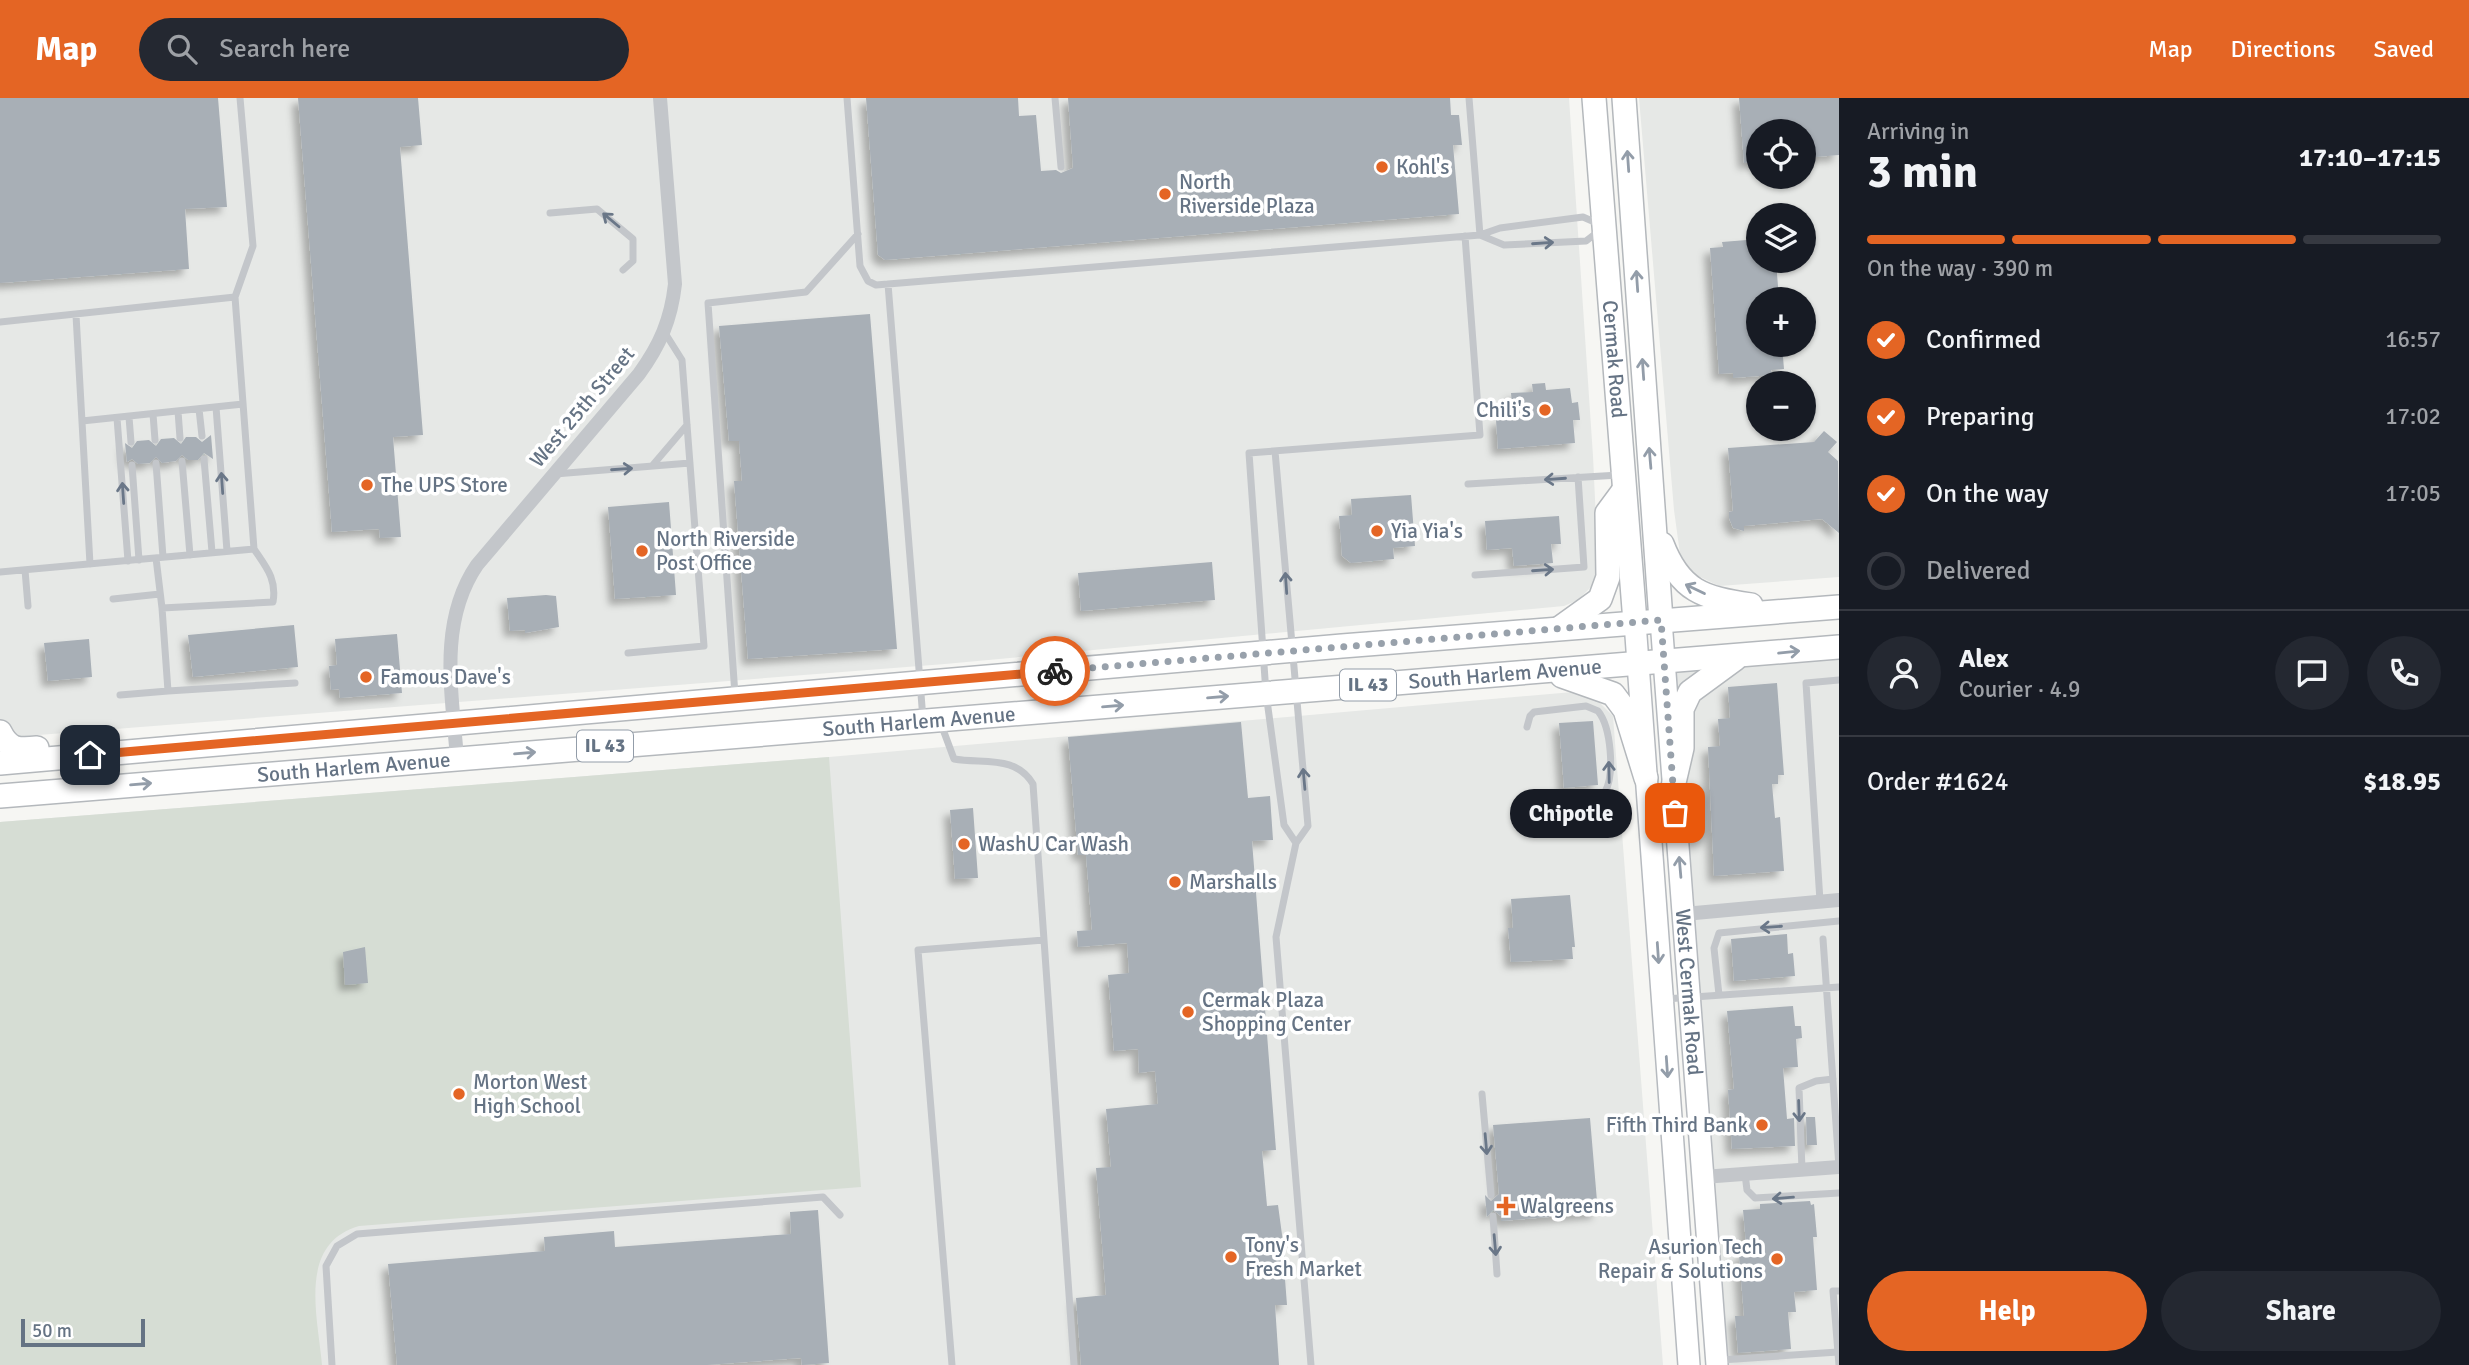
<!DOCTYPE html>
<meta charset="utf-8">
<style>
body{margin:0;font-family:Signika,sans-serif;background:#242831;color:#f1f3f6;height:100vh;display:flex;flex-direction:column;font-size:26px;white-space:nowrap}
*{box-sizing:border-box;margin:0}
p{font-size:23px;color:#9ea1a6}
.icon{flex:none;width:38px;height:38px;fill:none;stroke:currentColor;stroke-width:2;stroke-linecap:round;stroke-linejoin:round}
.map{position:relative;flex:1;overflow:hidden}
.sheet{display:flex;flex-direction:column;background:#171b24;width:630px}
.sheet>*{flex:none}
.tools{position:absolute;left:1746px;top:21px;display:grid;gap:14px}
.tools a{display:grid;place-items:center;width:70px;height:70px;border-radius:50%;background:#171b24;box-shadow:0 2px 5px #0004;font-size:35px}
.scale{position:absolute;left:21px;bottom:18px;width:124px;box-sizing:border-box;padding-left:7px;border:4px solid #657384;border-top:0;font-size:19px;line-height:24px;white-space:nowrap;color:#657384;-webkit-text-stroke:5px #fff;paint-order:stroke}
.pin{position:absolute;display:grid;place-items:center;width:60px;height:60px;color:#fff;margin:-30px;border-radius:14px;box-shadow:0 4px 10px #0006}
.courier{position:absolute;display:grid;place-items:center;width:70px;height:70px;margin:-35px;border:5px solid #e46524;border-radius:50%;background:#fff;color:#222;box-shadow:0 2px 9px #0007}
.bubble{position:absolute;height:49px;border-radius:24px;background:#171b24;box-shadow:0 2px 5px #0004;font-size:23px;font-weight:800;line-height:49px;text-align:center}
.headline em{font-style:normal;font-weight:800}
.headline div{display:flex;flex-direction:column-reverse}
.headline{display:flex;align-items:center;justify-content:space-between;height:119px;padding:0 28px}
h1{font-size:46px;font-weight:800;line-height:52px}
.bar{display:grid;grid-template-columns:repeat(4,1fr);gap:10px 7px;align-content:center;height:84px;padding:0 28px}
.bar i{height:9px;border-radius:5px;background:#363941}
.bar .selected{background:#e46524}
.bar p{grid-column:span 4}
.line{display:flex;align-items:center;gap:18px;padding:0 28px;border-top:2px solid #363941}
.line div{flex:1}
.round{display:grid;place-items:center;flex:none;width:74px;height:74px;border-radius:37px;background:#242831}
ol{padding:0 28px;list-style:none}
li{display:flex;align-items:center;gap:21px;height:77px}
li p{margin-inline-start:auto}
li .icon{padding:7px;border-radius:50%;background:#e46524;color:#fff;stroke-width:4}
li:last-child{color:#9ea1a6}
li i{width:38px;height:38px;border:4px solid #363941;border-radius:50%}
.primary-button{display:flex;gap:14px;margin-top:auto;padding:14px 28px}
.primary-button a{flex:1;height:80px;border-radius:42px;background:#e46524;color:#fff;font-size:28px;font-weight:800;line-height:80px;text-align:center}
.primary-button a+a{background:#242831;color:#f1f3f6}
header{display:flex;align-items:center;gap:42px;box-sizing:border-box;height:98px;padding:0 35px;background:#e46524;color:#fff}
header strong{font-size:33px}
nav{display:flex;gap:38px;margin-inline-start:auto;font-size:24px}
.search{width:490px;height:63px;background:#242831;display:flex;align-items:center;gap:18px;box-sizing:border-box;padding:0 24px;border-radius:38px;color:#9ea1a6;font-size:26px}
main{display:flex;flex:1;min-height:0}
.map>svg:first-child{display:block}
</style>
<header>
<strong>Map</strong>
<div class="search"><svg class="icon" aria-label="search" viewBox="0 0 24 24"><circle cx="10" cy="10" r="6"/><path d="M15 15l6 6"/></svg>Search here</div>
<nav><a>Map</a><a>Directions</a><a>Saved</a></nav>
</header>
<main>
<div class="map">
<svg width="1839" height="1267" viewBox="0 0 1839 1267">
<defs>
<filter id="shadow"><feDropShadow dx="-6" dy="6" stdDeviation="3.5" flood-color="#0004"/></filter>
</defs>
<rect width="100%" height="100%" fill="#f6f6f3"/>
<!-- built -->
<path fill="#e6e8e6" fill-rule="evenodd" d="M0,0h1569l24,358 5,107 -4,21 -16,16 -14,6 -619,58 -945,74z
M1639,0h200v479l-120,9 -25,-12 -14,-20 -6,-44zM1759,33h45v46h-45zM1759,117h45v46h-45zM1759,201h45v46h-45zM1759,285h45v46h-45z
M1839,553v714h-118l-51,-698z
M1573,594l23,7 17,17 50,649h-1663v-543l829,-65z"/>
<!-- green -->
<path fill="#d6ddd4" d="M829,659l32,430 -502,39c-62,18 -41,91 -37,139h-322v-543z"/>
<!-- building -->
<path fill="#a8afb6" filter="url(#shadow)" d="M0,0h218l9,109 -42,2 4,60 -189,14z
M298,0h120l4,47 -22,2 23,288 -30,2 8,100 -21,1 -1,-9 -47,3z
M866,0h152l1,18 17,-1 5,56 15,-1 5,3 12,-5 -5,-70h382l1,17h8l3,30h-9l6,69 -574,46 -7,-5z
M1739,0h100v57l-35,3v-27h-45v31l-15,1z
M1759,141v22h17l3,38h-20v46h23l2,24 -13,1 1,5 -39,3v-5l-14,1 -9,-126 13,-1 -1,-5z
M870,216l27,335 -149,10 -14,-178h8l-3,-40h-10l-10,-115z
M1545,285l1,7 24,-2 2,15 6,-1 2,18h-7l2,23 -77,6 -2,-29 17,-2 -2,-25 22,-1 -1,-8z
M1824,333l13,11 -9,10 10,9 1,72 -17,-14 -78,7v5l-11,-3 -4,-10v-6l4,-1 -5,-63 86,-6z
M211,337l2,24 -9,-6 -6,7h-10l-6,-5 -6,6 -14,2 -6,-6 -6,6 -12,1 -6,-5 -5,3 -2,-19 7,5 5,-7 12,-1 7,6 5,-7 13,-1 7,6 5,-7h10l6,5z
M1411,397l4,51 -22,2 1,11 -43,4 -9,-7 -3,-40 13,-1 -1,-16z
M669,404l7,93 -61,4 -7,-92z
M1559,418l2,28h-10l2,19 -39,3 -2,-18 -25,2 -2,-29z
M1212,464l3,38 -134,11 -3,-38z
M546,497l10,1 3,31 -34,6v-3l-15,1 -3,-33z
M294,527l4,42 -105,10 -5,-42z
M397,536l5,59 -62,5 -1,-9 -8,1 -2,-24 8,-1 -2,-26z
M89,541l3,38 -44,4 -4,-38z
M1777,585l7,92h-6v9h-6l3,34 5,-1 4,54 -70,5 -6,-129 12,-1 -2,-27 12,-1 -2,-31z
M1593,623l5,64 -34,3 -5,-65z
M1241,624l7,76 22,-2 3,44 -21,1 24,309 -14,1 5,55 11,-1 10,74h-3l2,26h-12l4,60h-198l-5,-67 30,-3 -10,-127 15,-1 -5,-58 52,-5 -3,-33 -16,2 -1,-24 -24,2 -6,-76 21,-2 -2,-30 -49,4 -1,-16 15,-1 -6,-75h-8l-10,-118z
M973,710l5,70 -23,1 -5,-69z
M1570,797l5,52h-3l1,12 -62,3 -3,-34h5l-2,-29z
M1787,836l1,20 5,-1 2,23 -61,5 -3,-42z
M365,849l3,36 -23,2 -2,-33z
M1793,908l2,20h6l1,12 -6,1 2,28 -15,1 4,51 7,-1 1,28 -63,3 -4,-59 6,-1 -7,-78z
M1806,1019h9l2,28h-10z
M1590,1020l8,95 -97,8v-5l-8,-6 -6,7 -2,-22 6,6 8,-7 -6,-69z
M1810,1103l1,4 3,-1 3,33h-4l4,53 -23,2 2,20h-8l3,37 -53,4 -3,-37h9l-5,-61 8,-1 -4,-44 17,-1v-5z
M818,1112l11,153 -27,2 -1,-7 -94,7h-310l-9,-101 157,-13 -1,-14 70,-6 1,16 176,-13 -1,-22z"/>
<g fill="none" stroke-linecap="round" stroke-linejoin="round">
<!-- secondary casing -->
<g stroke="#b6babf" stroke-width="24">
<g id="secondary">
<path id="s1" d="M1661,522l56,745"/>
<path d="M1635,524l54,743"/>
</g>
</g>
<!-- primary casing -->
<g stroke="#b4b8bc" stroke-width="26">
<g id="primary">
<path id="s2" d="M1594,0l41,524"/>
<path d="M1624,0l37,522"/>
<path d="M1662,446c18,47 41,54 89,61"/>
<path d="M1561,529l39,-28 8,-22 -1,-64 17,-23"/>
<path d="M1562,578l51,18 12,16 21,68"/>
<path d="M0,634c9,18 18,18 37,16"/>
<path d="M0,665l1342,-117 497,-39"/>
<path d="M1673,689l9,-39v-39l8,-17 45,-33"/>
<path id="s3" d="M0,698l1839,-149"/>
</g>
</g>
<!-- lane -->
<path stroke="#c3c6ca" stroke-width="7" d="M847,0l13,168 8,15 8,4 604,-50 20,-7 83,-11 16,7
M1055,0l6,69
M1469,0l11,137
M550,115l47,-4 36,30v22l-10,9
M1480,137l24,10 82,-4 13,-10
M888,186l35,435
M235,199l18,-51 -13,-148
M76,217l14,249
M0,224l235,-25 19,252 -254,23
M216,309l11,144
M199,311l3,27
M178,313l2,27
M153,316l2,26
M129,319l2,25
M117,320l11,143
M82,323l161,-17
M1275,353l33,375 -12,17 -20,94 35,428
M204,361l8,93
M182,363l8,94
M156,365l7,94
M132,367l7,95
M652,368l35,-41
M555,376l135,-11
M1468,386l151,-9
M254,451c12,18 23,30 19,53l-111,6 6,83 127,-8
M156,460l6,50
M25,472l3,36
M1475,477l109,-8 -6,-90
M113,501l47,-5
M628,555l76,-7 -22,-286 -17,-27
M120,597l48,-4
M735,597l-27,-392 98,-11 52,-58
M941,626l13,35c30,5 62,-4 79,25l41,581
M1527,629l3,-11 4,-4 52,-6 12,5c13,16 17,63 7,81l-11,5 -60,4
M1296,745l-12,-18 -18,-132 -17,-240 231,-18 -15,-199
M1820,803l-14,-218 33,-3
M1823,841l16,228
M1719,897l-5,-47 5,-15 120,-12
M1665,901l174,-12
M1482,996l9,101
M1802,1072l-3,-82 17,-7 17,-2
M1745,1076l2,16 8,8 84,-5
M1493,1118l4,58
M1721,1262l117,-8
M332,1267l-6,-99 11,-20 20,-12 466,-37 17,18
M952,1267l-34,-415 126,-10
M1839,1267l-6,-74h6"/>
<!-- street -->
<path stroke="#c3c6ca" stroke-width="14" d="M457,660c-5,-64 -19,-136 20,-193l162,-191c21,-29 32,-54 36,-90l-15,-186
M1684,816l155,-14
M1703,1079l136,-10"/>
<!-- secondary -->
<use href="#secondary" stroke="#fff" stroke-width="21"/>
<!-- primary -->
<use href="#primary" stroke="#fff" stroke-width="23"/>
</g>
<!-- one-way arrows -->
<defs><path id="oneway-shaft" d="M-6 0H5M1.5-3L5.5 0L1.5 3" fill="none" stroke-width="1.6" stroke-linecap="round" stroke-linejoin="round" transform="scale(1.75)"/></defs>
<g stroke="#939da9">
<use href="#oneway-shaft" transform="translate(1628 63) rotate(-94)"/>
<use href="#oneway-shaft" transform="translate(1637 183) rotate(-94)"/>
<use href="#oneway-shaft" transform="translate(1643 271) rotate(-94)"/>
<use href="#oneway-shaft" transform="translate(1650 360) rotate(-95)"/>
<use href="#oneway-shaft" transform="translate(1695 491) rotate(-154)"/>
<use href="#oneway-shaft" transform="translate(1789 554) rotate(-6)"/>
<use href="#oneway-shaft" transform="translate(1218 599) rotate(-5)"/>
<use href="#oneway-shaft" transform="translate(1113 608) rotate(-5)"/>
<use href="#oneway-shaft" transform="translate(525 655) rotate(-5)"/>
<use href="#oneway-shaft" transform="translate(141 686) rotate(-5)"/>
<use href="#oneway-shaft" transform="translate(1680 769) rotate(-95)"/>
<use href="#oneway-shaft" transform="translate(1658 855) rotate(86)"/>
<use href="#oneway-shaft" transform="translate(1667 969) rotate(86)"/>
</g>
<g stroke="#6a7788">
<use href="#oneway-shaft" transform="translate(611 122) rotate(-140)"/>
<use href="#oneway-shaft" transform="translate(1543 145) rotate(-4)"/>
<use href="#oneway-shaft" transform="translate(622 371) rotate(-4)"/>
<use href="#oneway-shaft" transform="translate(1555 381) rotate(176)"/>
<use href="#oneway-shaft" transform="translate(222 385) rotate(-94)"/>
<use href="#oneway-shaft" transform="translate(123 395) rotate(-94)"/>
<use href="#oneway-shaft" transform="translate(1543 472) rotate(-4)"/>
<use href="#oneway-shaft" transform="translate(1286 485) rotate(-94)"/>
<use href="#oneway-shaft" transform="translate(1609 674) rotate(-91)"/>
<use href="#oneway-shaft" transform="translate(1304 681) rotate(-95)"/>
<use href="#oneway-shaft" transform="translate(1771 829) rotate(176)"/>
<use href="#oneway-shaft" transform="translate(1799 1013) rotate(88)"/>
<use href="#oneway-shaft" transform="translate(1486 1046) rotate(85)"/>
<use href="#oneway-shaft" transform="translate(1783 1100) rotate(175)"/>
<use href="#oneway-shaft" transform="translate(1495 1147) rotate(85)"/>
</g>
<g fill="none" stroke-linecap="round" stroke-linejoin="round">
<!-- done -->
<path stroke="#98a1ab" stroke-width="7" stroke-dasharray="0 12.6" d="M1055,573l606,-51 14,193"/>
<!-- route -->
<path stroke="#e46524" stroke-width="9" d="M90,657l965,-84"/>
</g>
<!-- markers -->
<g fill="#e46524" stroke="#fff" stroke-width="2.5">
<circle cx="1382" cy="69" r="7"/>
<circle cx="1165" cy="96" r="7"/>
<circle cx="1545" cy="312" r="7"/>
<circle cx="367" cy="387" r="7"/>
<circle cx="1377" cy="433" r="7"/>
<circle cx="642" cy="453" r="7"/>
<circle cx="366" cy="579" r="7"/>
<circle cx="964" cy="746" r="7"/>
<circle cx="1175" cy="784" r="7"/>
<circle cx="1188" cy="914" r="7"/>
<circle cx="459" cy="996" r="7"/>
<circle cx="1762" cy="1027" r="7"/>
<path d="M1502.5 1097.5h7v7h7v7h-7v7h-7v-7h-7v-7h7z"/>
<circle cx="1231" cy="1159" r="7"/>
<circle cx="1777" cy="1161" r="7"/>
</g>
<g text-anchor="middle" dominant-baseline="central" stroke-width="7" stroke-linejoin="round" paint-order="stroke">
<!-- shield labels -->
<g fill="#fff" stroke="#939da9" stroke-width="2">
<rect x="1340" y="571.5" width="56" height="31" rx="5"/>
<rect x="577" y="632.5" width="56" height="31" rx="5"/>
</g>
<g font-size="19" font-weight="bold" fill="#657384">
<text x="1368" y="587">IL 43</text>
<text x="605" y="648">IL 43</text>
</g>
<!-- poi labels -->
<g font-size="21" fill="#657384" stroke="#fff" text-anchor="start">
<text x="1396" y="69">Kohl's</text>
<text x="1179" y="84">North<tspan x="1179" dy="24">Riverside Plaza</tspan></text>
<text x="1531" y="312" text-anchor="end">Chili's</text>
<text x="381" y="387">The UPS Store</text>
<text x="1391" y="433">Yia Yia's</text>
<text x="656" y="441">North Riverside<tspan x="656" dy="24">Post Office</tspan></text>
<text x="380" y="579">Famous Dave's</text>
<text x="978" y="746">WashU Car Wash</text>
<text x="1189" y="784">Marshalls</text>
<text x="1202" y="902">Cermak Plaza<tspan x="1202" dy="24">Shopping Center</tspan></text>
<text x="473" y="984">Morton West<tspan x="473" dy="24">High School</tspan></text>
<text x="1748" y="1027" text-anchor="end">Fifth Third Bank</text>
<text x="1520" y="1108">Walgreens</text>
<text x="1245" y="1147">Tony's<tspan x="1245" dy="24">Fresh Market</tspan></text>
<text x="1763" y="1149" text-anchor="end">Asurion Tech<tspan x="1763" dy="24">Repair &amp; Solutions</tspan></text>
</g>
<!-- street labels -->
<g font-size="21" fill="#657384" stroke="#fff">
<text stroke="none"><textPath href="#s2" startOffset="262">Cermak Road</textPath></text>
<text transform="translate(582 309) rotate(-50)">West 25th Street</text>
<text stroke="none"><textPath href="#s3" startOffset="1510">South Harlem Avenue</textPath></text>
<text stroke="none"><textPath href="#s3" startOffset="922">South Harlem Avenue</textPath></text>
<text stroke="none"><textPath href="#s3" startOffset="355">South Harlem Avenue</textPath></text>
<text stroke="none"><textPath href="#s1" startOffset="373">West Cermak Road</textPath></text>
</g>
</g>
</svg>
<div class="tools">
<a><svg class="icon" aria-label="locate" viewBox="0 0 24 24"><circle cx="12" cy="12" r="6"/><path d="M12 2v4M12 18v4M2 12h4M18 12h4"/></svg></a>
<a><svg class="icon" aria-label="layers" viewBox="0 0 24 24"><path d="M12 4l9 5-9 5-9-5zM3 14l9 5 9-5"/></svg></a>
<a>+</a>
<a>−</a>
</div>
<div class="scale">50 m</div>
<div class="pin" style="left:1675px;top:715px;background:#ea580c"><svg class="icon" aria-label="bag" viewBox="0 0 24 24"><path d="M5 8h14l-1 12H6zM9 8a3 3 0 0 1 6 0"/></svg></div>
<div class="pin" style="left:90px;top:657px;background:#1f2937"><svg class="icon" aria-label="home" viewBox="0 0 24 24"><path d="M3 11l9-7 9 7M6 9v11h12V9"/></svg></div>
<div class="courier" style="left:1055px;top:573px"><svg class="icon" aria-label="bike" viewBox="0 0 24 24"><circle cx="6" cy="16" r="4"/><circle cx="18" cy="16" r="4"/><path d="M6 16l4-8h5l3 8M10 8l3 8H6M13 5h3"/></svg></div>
<div class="bubble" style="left:1510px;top:691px;width:122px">Chipotle</div>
</div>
<section class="sheet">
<div class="headline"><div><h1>3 min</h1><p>Arriving in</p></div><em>17:10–17:15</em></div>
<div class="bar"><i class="selected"></i><i class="selected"></i><i class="selected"></i><i></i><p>On the way · 390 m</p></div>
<ol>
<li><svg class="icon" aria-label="check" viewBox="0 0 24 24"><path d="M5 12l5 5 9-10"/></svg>Confirmed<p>16:57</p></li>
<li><svg class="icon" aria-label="check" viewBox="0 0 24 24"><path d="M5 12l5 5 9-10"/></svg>Preparing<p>17:02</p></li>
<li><svg class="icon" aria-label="check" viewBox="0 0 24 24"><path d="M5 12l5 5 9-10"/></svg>On the way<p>17:05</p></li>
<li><i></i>Delivered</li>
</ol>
<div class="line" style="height:126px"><a class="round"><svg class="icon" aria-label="person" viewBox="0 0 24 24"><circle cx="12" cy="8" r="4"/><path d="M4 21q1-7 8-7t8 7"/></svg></a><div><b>Alex</b><p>Courier · 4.9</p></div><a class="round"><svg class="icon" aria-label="chat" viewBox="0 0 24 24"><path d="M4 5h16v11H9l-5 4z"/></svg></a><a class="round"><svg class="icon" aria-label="phone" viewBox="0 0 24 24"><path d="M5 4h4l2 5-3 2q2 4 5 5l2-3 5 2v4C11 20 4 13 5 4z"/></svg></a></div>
<div class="line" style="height:91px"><div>Order #1624</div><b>$18.95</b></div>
<div class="primary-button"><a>Help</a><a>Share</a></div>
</section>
</main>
